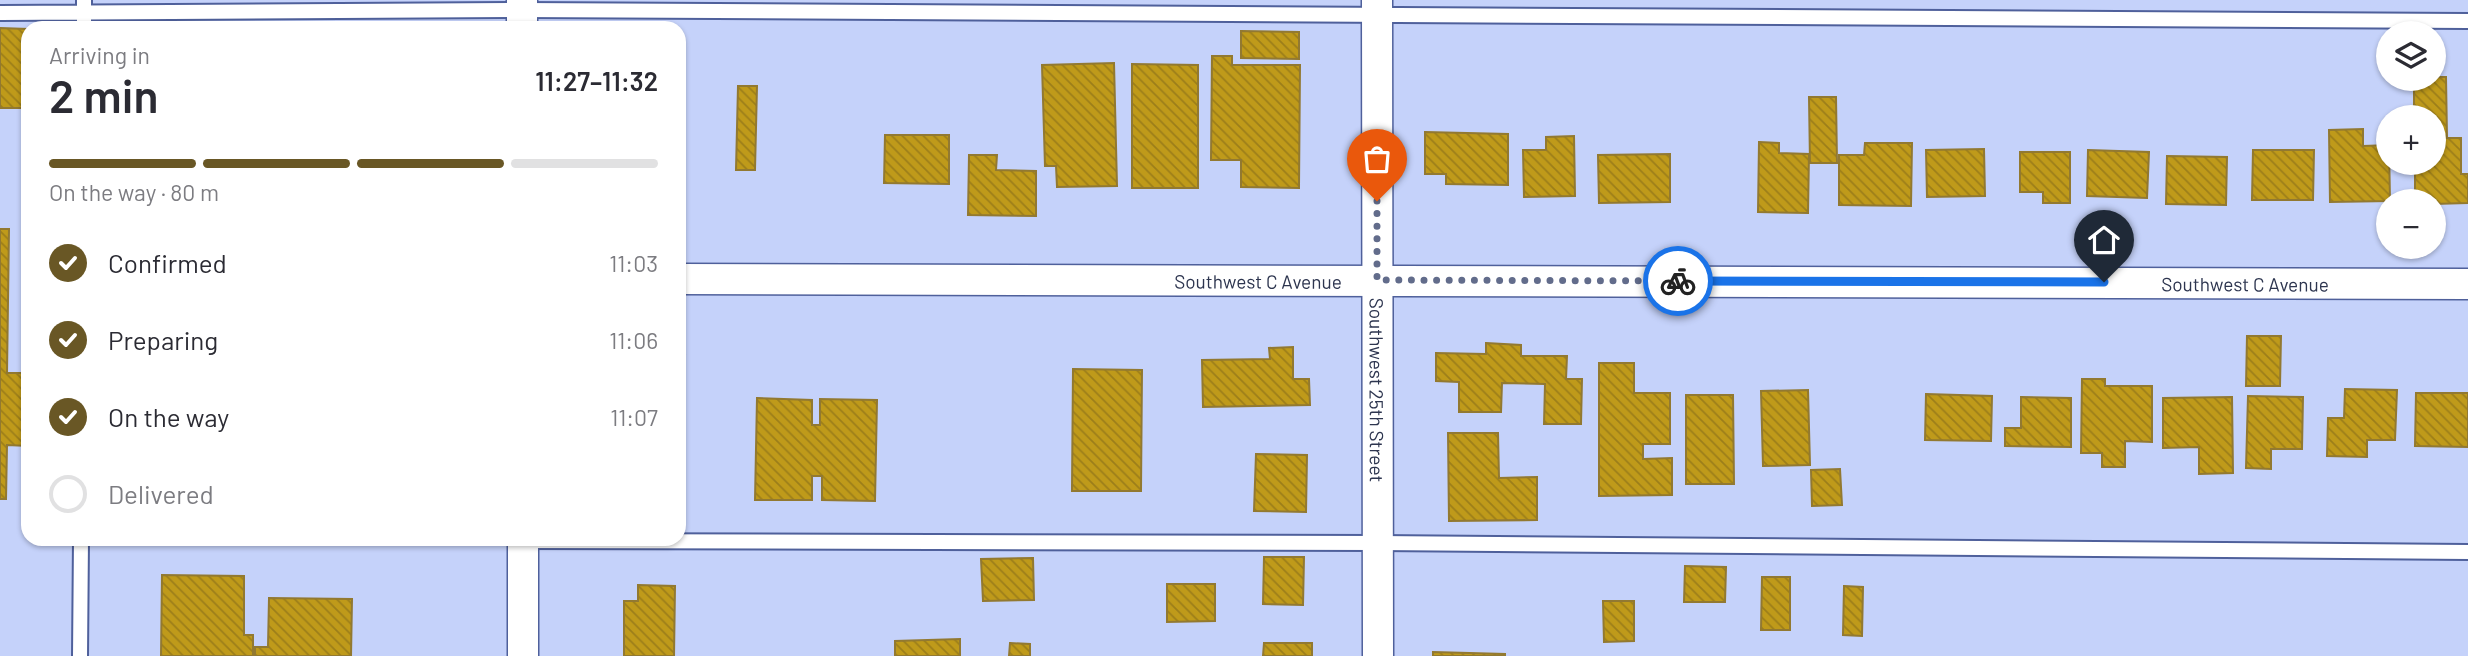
<!DOCTYPE html>
<meta charset="utf-8">
<style>
body{margin:0;font-family:Barlow,sans-serif;background:#f2f2f3;color:#2b2b33;height:100vh;display:flex;flex-direction:column;font-size:26px;white-space:nowrap}
*{box-sizing:border-box;margin:0}
p{font-size:23px;color:#7c7c81}
.icon{flex:none;width:38px;height:38px;fill:none;stroke:currentColor;stroke-width:2;stroke-linecap:round;stroke-linejoin:round}
.map{position:relative;flex:1;overflow:hidden}
.drawer{position:absolute;left:21px;top:21px;width:665px;height:525px;display:flex;flex-direction:column;background:#fff;border-radius:21px;box-shadow:0 2px 5px #0004}
.drawer>*{flex:none}
.fabs{position:absolute;left:2376px;top:21px;display:grid;gap:14px}
.fabs a{display:grid;place-items:center;width:70px;height:70px;border-radius:50%;background:#fff;box-shadow:0 2px 5px #0004;font-size:35px}
.pin{position:absolute;display:grid;place-items:center;width:60px;height:60px;color:#fff;margin:-72px -30px;border-radius:50% 50% 50% 0;rotate:-45deg;box-shadow:0 0 7px #0007}
.pin .icon{rotate:45deg}
.courier{position:absolute;display:grid;place-items:center;width:70px;height:70px;margin:-35px;border:5px solid #1a73e8;border-radius:50%;background:#fff;color:#222;box-shadow:0 2px 9px #0007}
.headline em{font-style:normal;font-weight:600}
.headline div{display:flex;flex-direction:column-reverse}
.headline{display:flex;align-items:center;justify-content:space-between;height:119px;padding:0 28px}
h1{font-size:46px;font-weight:600;line-height:52px}
.bar{display:grid;grid-template-columns:repeat(4,1fr);gap:10px 7px;align-content:center;height:84px;padding:0 28px}
.bar i{height:9px;border-radius:5px;background:#e1e1e2}
.bar .selected{background:#695725}
.bar p{grid-column:span 4}
ol{padding:0 28px;list-style:none}
li{display:flex;align-items:center;gap:21px;height:77px}
li p{margin-inline-start:auto}
li .icon{padding:7px;border-radius:50%;background:#695725;color:#fff;stroke-width:4}
li:last-child{color:#7c7c81}
li i{width:38px;height:38px;border:4px solid #e1e1e2;border-radius:50%}
.map>svg:first-child{display:block}
</style>
<div class="map">
<svg width="2468" height="656" viewBox="0 0 2468 656">
<defs>
<pattern id="building-back-hatch" width="6" height="6" patternUnits="userSpaceOnUse" patternTransform="scale(1.75)"><rect width="6" height="6" fill="#bf9a1a"/><path d="M-1 5l2 2M0 0l6 6M5-1l2 2" fill="none" stroke="#9c7e1a"/></pattern>
</defs>
<rect width="100%" height="100%" fill="#c5d2fa"/>
<!-- building -->
<path fill="url(#building-back-hatch)" stroke="#927931" stroke-width="2" d="M0,28l28,1v79h-28z
M1241,31l58,1v27l-58,-1z
M1212,56h20v9h68l-1,123 -58,-1v-27h-30z
M1114,63l3,123 -60,1 -1,-21h-11l-3,-101z
M1132,64l66,1v123h-66z
M2434,77h12l1,61h14v36h7v29l-34,1v-3h-19v-38h19v-46h-20v-38h20z
M738,86h19l-2,84h-19z
M1809,97h27l1,66h-27z
M2363,129v17l26,-1 1,56 -60,1 -1,-72z
M1425,132l83,2v51l-62,-1v-10h-21z
M885,135h64v49l-65,-1z
M1574,136l1,60 -51,1 -1,-47h23v-13z
M1759,142l20,1v10l30,1 -1,59 -50,-1z
M1865,143h47l-1,63 -72,-1v-50h25z
M1984,149l1,47 -58,1 -1,-47z
M2088,150l61,2 -2,46 -60,-2z
M2253,150h61l-1,50h-61z
M2020,152h50v51h-27v-11h-23z
M1670,154v48l-71,1 -1,-48z
M969,155h28l-1,15 40,1v45l-68,-1z
M2167,156l60,1 -1,48 -60,-1z
M0,229h9l-2,144h21v73l-21,-1 -1,54h-6z
M2247,336h34l-1,50h-34z
M1486,343l35,2v11h46l-1,23h16l-1,45h-37l1,-40 -43,-1 -1,29h-42v-30l-23,-1v-28l50,1z
M1293,347v32h16l1,26 -107,2 -1,-47 68,-1 -1,-11z
M679,355h6l-1,43h-5z
M1599,363h35v30h36v51h-27v15l29,-1v37l-73,1z
M1073,369l69,1 -1,121h-69z
M2082,379h23v7h47v56l-27,-1v26h-23v-14h-21z
M2345,389l52,1 -2,50h-28v17l-40,-1 1,-38h16z
M1808,390l2,75 -47,1 -2,-75z
M2416,393h52v54l-53,-1z
M1926,394l66,2 -1,45 -66,-1z
M1686,395h47l1,89h-48z
M2248,396l55,1 -1,52h-31v20l-25,-1z
M2021,397l50,1v49l-66,-1v-18h16z
M2232,397l1,76 -34,1v-27l-36,1v-50z
M757,398l55,2v25h8v-26l57,1 -2,101 -53,-1v-24h-10v24h-57z
M1448,433h50l1,45 38,-1v43l-88,1z
M1256,454l51,1 -1,57 -52,-1z
M1840,469l2,36 -30,1 -1,-36z
M1264,557h40l-1,48 -40,-1z
M1033,558l1,42 -51,1 -2,-42z
M1685,566l41,1 -1,35h-41z
M162,575l82,1v59h9v21h-92z
M1762,577h28v53h-29z
M1167,584h48v37l-48,1z
M638,585l37,1 -1,70h-50v-55h14z
M1844,586l19,1 -1,49 -19,-1z
M269,598l83,1 -1,57h-96v-9h13z
M1603,601h31v40l-30,1z
M960,639v17h-65v-15z
M1010,643l20,1v12h-21z
M1264,643h48v13h-49z
M1433,652l72,2v2h-72z"/>
<g fill="none" stroke-linecap="round" stroke-linejoin="round">
<!-- lane casing -->
<g stroke="#4f609b" stroke-width="18">
<path id="lane" d="M0,13l522,-3 1946,11
M84,28v-28
M523,541l855,2 1090,9
M80,656l1,-117"/>
</g>
<!-- street casing -->
<g stroke="#4f609b" stroke-width="33">
<g id="street">
<path d="M522,0v28"/>
<path id="s1" d="M1377,0l1,656"/>
<path id="s2" d="M679,279l1789,5"/>
<path d="M523,539v117"/>
</g>
</g>
<!-- lane -->
<use href="#lane" stroke="#fff" stroke-width="14"/>
<!-- street -->
<use href="#street" stroke="#fff" stroke-width="30"/>
</g>
<g fill="none" stroke-linecap="round" stroke-linejoin="round">
<!-- done -->
<path stroke="#626c8b" stroke-width="7" stroke-dasharray="0 12.6" d="M1377,201v79l301,1"/>
<!-- route -->
<path stroke="#1a73e8" stroke-width="9" d="M1678,281l426,1"/>
</g>
<g text-anchor="middle" dominant-baseline="central" stroke-width="5" stroke-linejoin="round" paint-order="stroke">
<!-- street labels -->
<g font-size="19" fill="#2d354f" stroke="#d7e0fb">
<text stroke="none"><textPath href="#s2" startOffset="579">Southwest C Avenue</textPath></text>
<text stroke="none"><textPath href="#s2" startOffset="1566">Southwest C Avenue</textPath></text>
<text stroke="none"><textPath href="#s1" startOffset="390">Southwest 25th Street</textPath></text>
</g>
</g>
</svg>
<div class="fabs">
<a><svg class="icon" aria-label="layers" viewBox="0 0 24 24"><path d="M12 4l9 5-9 5-9-5zM3 14l9 5 9-5"/></svg></a>
<a>+</a>
<a>−</a>
</div>
<div class="pin" style="left:1377px;top:201px;background:#ea580c"><svg class="icon" aria-label="bag" viewBox="0 0 24 24"><path d="M5 8h14l-1 12H6zM9 8a3 3 0 0 1 6 0"/></svg></div>
<div class="pin" style="left:2104px;top:282px;background:#1f2937"><svg class="icon" aria-label="home" viewBox="0 0 24 24"><path d="M3 11l9-7 9 7M6 9v11h12V9"/></svg></div>
<div class="courier" style="left:1678px;top:281px"><svg class="icon" aria-label="bike" viewBox="0 0 24 24"><circle cx="6" cy="16" r="4"/><circle cx="18" cy="16" r="4"/><path d="M6 16l4-8h5l3 8M10 8l3 8H6M13 5h3"/></svg></div>
<section class="drawer">
<div class="headline"><div><h1>2 min</h1><p>Arriving in</p></div><em>11:27–11:32</em></div>
<div class="bar"><i class="selected"></i><i class="selected"></i><i class="selected"></i><i></i><p>On the way · 80 m</p></div>
<ol>
<li><svg class="icon" aria-label="check" viewBox="0 0 24 24"><path d="M5 12l5 5 9-10"/></svg>Confirmed<p>11:03</p></li>
<li><svg class="icon" aria-label="check" viewBox="0 0 24 24"><path d="M5 12l5 5 9-10"/></svg>Preparing<p>11:06</p></li>
<li><svg class="icon" aria-label="check" viewBox="0 0 24 24"><path d="M5 12l5 5 9-10"/></svg>On the way<p>11:07</p></li>
<li><i></i>Delivered</li>
</ol>
</section>
</div>
